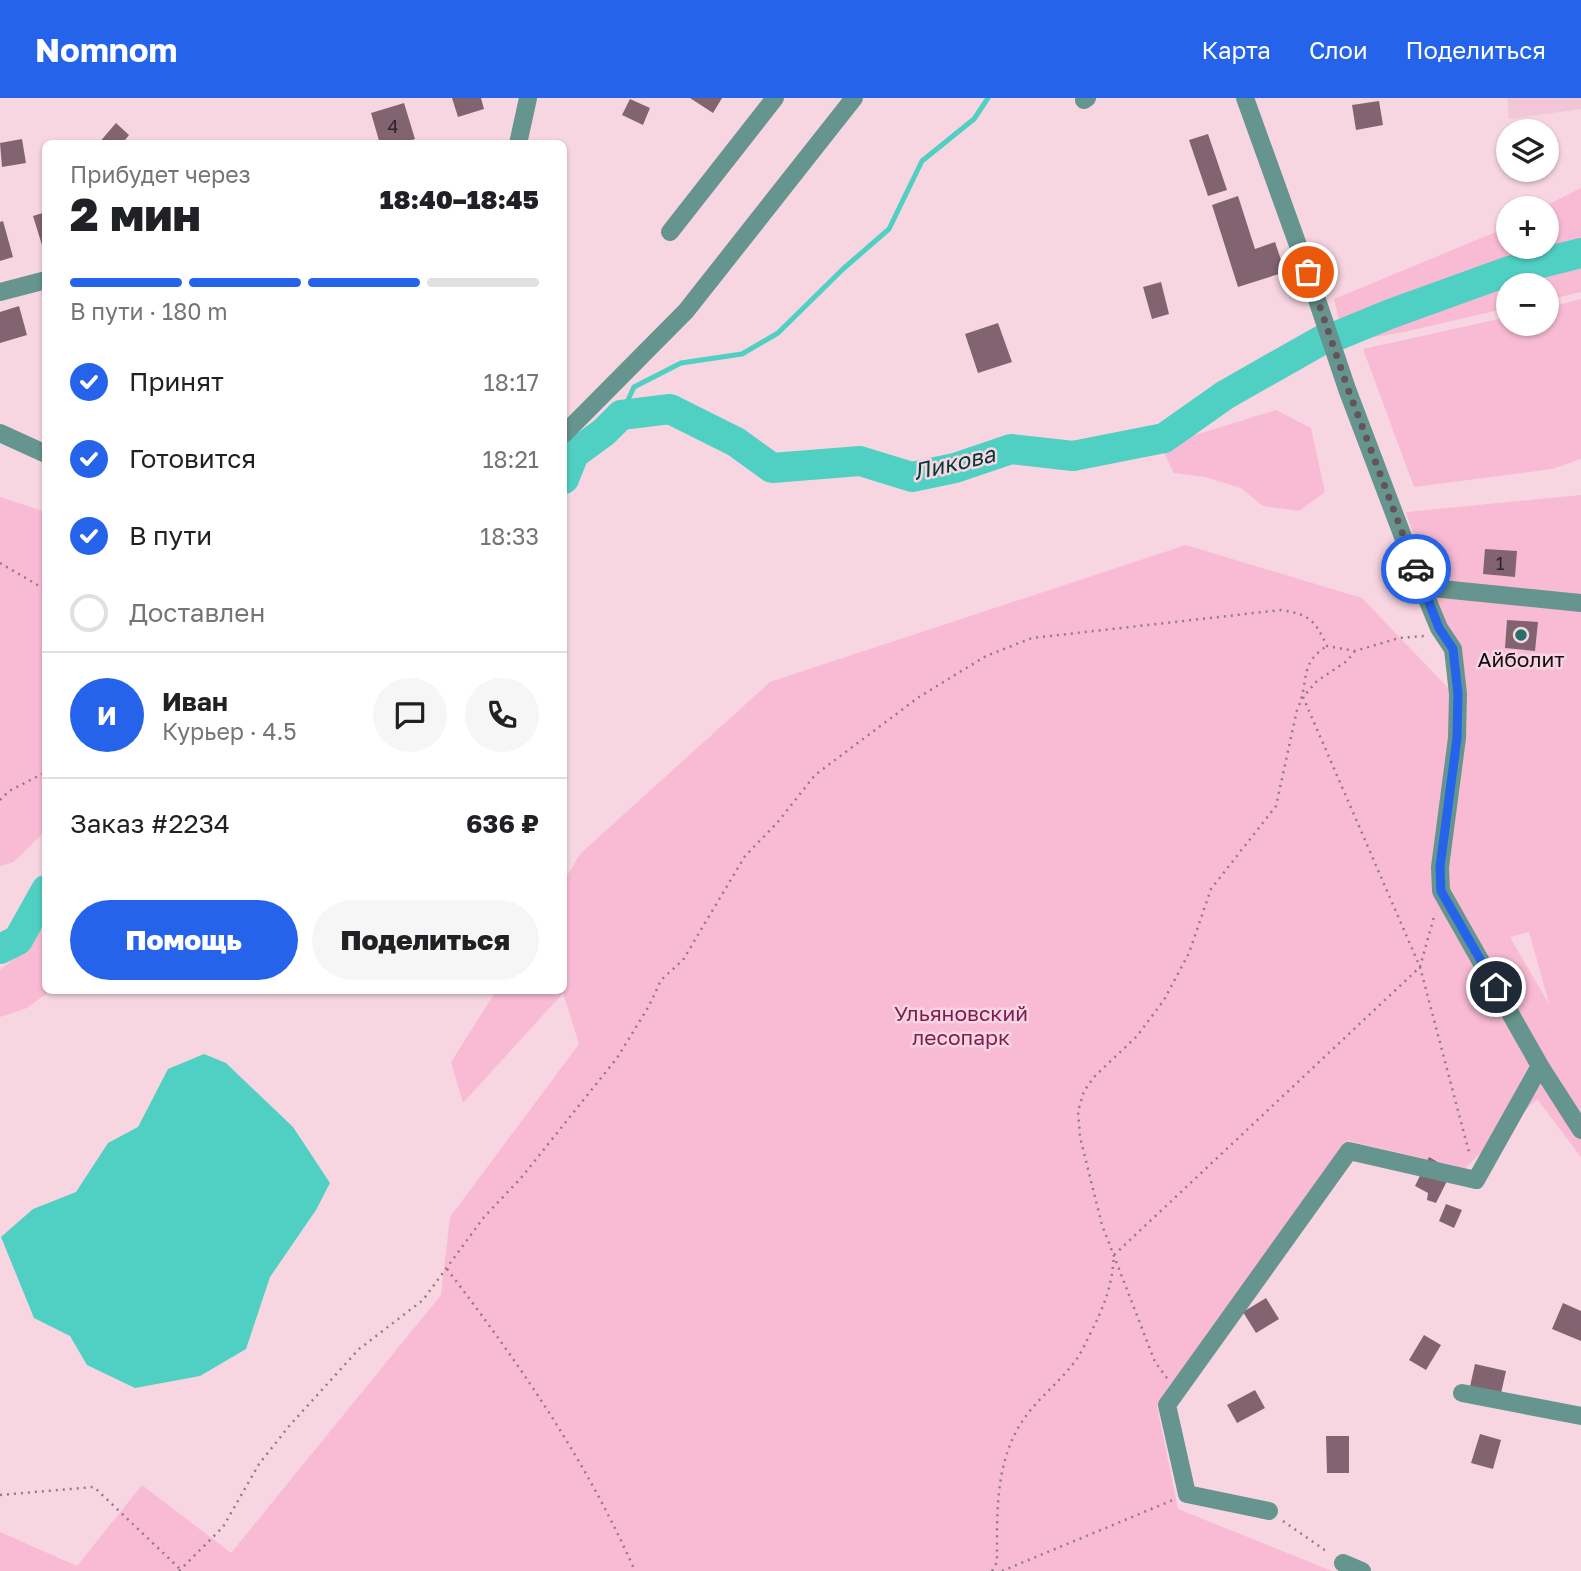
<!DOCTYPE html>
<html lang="ru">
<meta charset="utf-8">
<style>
body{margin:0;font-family:"Golos Text",sans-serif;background:#f6f6f6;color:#202124;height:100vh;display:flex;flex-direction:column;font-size:26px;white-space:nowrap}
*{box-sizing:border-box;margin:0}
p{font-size:23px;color:#757577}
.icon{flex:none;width:38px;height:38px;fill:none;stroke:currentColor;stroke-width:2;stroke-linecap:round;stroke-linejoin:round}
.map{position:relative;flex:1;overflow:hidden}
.panel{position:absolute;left:42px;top:42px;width:525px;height:854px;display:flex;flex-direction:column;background:#fff;border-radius:10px;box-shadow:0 2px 5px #0004}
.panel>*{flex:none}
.controls{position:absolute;left:1496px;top:21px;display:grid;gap:14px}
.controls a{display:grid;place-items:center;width:63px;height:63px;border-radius:50%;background:#fff;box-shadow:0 2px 5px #0004;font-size:35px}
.pin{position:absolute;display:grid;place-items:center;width:60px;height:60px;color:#fff;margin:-30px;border:4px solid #fff;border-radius:50%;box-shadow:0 2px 7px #0007}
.courier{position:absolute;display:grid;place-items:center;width:70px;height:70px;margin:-35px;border:5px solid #2563eb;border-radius:50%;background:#fff;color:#222;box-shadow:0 2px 9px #0007}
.headline em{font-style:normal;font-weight:800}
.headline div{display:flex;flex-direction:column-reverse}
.headline{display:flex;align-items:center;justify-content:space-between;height:119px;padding:0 28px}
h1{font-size:46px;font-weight:800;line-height:52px}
.bar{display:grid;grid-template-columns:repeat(4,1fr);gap:10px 7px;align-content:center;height:84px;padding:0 28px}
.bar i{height:9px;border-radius:5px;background:#e0e0e0}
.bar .on{background:#2563eb}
.bar p{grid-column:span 4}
.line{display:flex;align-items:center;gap:18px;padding:0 28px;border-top:2px solid #e0e0e0}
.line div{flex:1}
.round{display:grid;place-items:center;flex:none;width:74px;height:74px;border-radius:37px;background:#f6f6f6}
ol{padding:0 28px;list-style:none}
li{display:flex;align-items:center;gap:21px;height:77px}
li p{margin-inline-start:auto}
li .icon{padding:7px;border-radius:50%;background:#2563eb;color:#fff;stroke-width:4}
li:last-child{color:#757577}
li i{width:38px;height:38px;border:4px solid #e0e0e0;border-radius:50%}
.action{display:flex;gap:14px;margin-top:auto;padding:14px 28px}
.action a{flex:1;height:80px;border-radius:42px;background:#2563eb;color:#fff;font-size:28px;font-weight:800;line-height:80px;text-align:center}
.action a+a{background:#f6f6f6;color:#202124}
header{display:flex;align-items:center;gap:42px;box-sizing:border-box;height:98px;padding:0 35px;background:#2563eb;color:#fff}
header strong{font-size:33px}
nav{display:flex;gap:38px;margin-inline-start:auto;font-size:24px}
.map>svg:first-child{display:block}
</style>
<header>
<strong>Nomnom</strong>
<nav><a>Карта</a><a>Слои</a><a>Поделиться</a></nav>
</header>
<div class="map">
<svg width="1581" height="1473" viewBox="0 0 1581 1473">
<rect width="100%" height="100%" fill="#f7d6e2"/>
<!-- built -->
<path fill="#f1c7d7" d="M1507,0h74v11l-72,10z"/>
<!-- green -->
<path fill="#f9bbd3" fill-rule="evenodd" d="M1581,90v104l-34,8v-15h-39v23l-104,24 -59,10 -11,-43 174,-72v20h39v-39h-6z
M1581,201v160l-29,10 -138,18 -51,-138 145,-32v7h39v-16z
M1276,312l35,18 14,64 -26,19 -36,-5 -22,-18 -36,-11 -31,-4 -10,-20 18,-14z
M1581,397v662l-44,-58 -72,69 -116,-27 -192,265 21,103 154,62h-1332v-39l77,34 65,-81 89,68 210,-258 9,-78 129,-173 -16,-51 -100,110 -12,-41 45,-71 68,-1v-109l16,-27 190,-172 416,-137 176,53 90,94 -12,-76 -34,-104zM1529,834l20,71v1l-39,-67z
M0,399l46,15 -1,319 -31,31 -14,4z
M45,827l1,65 4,1 -23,17 -27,9v-47l25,-20z"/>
<!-- water -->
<path fill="#50cfc3" d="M204,956l22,9 67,64 37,56 -14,27 -46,67 -24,72 -46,27 -65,12 -48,-23 -17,-29 -36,-18 -33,-81 32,-28 43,-17 32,-49 30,-16 30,-58z"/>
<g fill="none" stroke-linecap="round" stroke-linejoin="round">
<!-- stream -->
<path stroke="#50cfc3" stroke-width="5" d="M621,317l13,-28 47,-24 61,-9 36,-21 65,-64 46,-40 33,-68 52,-42 14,-21"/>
<!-- river -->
<path stroke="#50cfc3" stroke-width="30" d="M1339,237l51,-21 119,-43 72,-18
M564,381l10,-25 30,-22 17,-17 49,-6 66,33 36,26 88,-7 52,16 43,-9 56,-19 62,7 91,-18 61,-43 97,-55
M0,851l18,-9 28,-50"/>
</g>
<!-- building -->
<path fill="#826470" d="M452,0h29l3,11 -26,8z
M690,0h32l-9,15z
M630,1l20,9 -7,17 -21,-10z
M1379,3l4,24 -27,5 -4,-25z
M404,5l11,36 -15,5h-20l-9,-31z
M116,25l13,12 -7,9h-24z
M1208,36l19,56 -19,6 -19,-56z
M22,41l4,24 -24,4 -2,-24z
M1238,98l17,53 20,-7 10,30 -47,15 -26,-82z
M46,114v32l-4,1 -9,-29z
M3,123l10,36 -13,4v-39z
M1161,184l8,32 -17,5 -9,-32z
M19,208l8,29 -27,8v-31z
M998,225l14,39 -34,11 -13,-39z
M1485,451l32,2 -2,26 -32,-3z
M1507,522l31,2 -3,29 -30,-3z
M1429,1059l19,11 -2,15 -10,20 -9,-3 1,-7 -13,-7z
M1446,1106l16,6 -8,18 -15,-7z
M1266,1200l13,21 -23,14 -13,-21z
M1563,1205l18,8v30l-29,-12z
M1424,1237l17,10 -15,25 -17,-10z
M1475,1266l31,7 -6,27 -31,-7z
M1255,1292l10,18 -28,15 -10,-18z
M1480,1336l21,6 -8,29 -22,-6z
M1326,1338h23v37h-22z"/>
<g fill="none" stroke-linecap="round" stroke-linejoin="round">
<!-- path -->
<path stroke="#927b84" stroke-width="2.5" stroke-dasharray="2 5" stroke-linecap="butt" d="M0,465l46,27
M1355,553l-8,10 -30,20 -14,16 117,270 50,189
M0,702l9,-9 37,-19
M447,1171c74,97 139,191 188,302
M1167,1280l-12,-16 -53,-137 -22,-88 -2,-26 6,-20 10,-14 43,-41 27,-36 25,-47 22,-64 65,-83 21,-96c13,-28 1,-46 30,-64
M0,1397l94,-8 86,82
M1283,1423l46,32
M179,1473l44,-44 36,-63 31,-39 69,-76 64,-49 61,-83 37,-39 96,-120 32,-52 12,-26 22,-20 62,-104 32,-33 38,-48 104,-78 67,-41 46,-18 249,-28c29,5 33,9 46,36l28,5 44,-13 25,-2
M992,1473l5,-9c0,-44 -2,-92 20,-132 15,-28 41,-45 59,-70 5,-7 9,-16 13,-24 15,-29 23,-49 25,-81l306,-288 15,-54
M1002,1473l171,-71"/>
<!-- minor -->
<path stroke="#66948e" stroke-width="18" d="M1245,0l63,175 39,116 75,198 17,41 14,21 5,45 -1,44 -17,129 1,24 99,175 41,64
M1084,2l3,-2
M518,46l10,-46
M670,134l105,-134
M0,194l46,-12
M0,335l46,21
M564,336l122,-123 168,-213
M1422,489l159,16
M1462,1295l119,23
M1269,1413l-82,-17 -20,-89 182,-254 127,29 64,-114
M1343,1465l19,8"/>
</g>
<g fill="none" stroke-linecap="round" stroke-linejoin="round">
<!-- done -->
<path stroke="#65535a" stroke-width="7" stroke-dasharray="0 12.6" d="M1308,174l40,117 68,180"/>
<!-- route -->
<path stroke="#2563eb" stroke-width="9" d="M1416,471l23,59 14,21 5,45 -1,44 -17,129 1,24 55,96"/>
</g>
<!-- markers -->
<circle fill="#277069" stroke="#f7d6e2" stroke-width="2.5" cx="1521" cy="537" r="7"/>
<g text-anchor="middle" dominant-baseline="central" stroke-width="5" stroke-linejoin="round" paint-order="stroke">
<!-- number labels -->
<g font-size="18" fill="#322229">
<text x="393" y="28">4</text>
<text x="1500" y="465">1</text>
</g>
<!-- poi labels -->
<g font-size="21" fill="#170c11" stroke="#f7d6e2">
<text x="1521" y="561">Айболит</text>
</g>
<!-- park labels -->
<g font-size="21" fill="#7e1b4f" stroke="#f7d6e2">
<text x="961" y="915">Ульяновский<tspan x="961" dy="24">лесопарк</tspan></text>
</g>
<!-- water labels -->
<g font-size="23" font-style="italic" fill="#003c37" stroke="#f7d6e2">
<text transform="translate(954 364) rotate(-13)">Ликова</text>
</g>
</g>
</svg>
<div class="controls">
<a><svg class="icon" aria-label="layers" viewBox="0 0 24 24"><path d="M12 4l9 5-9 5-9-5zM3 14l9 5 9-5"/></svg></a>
<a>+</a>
<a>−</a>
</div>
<div class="pin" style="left:1308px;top:174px;background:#ea580c"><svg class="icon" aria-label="bag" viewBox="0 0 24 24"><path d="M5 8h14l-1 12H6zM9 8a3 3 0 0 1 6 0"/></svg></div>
<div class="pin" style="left:1496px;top:889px;background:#1f2937"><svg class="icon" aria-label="home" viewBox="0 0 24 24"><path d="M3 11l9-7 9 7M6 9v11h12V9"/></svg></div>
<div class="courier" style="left:1416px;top:471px"><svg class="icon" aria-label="car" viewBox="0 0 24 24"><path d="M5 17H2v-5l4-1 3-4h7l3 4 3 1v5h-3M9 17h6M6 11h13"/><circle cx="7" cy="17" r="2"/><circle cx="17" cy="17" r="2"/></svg></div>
<section class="panel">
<div class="headline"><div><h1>2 мин</h1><p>Прибудет через</p></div><em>18:40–18:45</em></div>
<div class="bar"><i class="on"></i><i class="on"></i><i class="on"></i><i></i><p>В пути · 180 m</p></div>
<ol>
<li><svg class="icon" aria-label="check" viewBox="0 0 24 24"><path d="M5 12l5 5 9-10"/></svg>Принят<p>18:17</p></li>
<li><svg class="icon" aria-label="check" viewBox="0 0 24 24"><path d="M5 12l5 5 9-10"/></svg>Готовится<p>18:21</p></li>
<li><svg class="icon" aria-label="check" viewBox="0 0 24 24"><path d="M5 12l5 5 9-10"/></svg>В пути<p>18:33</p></li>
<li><i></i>Доставлен</li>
</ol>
<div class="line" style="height:126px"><b class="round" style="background:#2563eb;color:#fff">И</b><div><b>Иван</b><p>Курьер · 4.5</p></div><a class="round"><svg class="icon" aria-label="chat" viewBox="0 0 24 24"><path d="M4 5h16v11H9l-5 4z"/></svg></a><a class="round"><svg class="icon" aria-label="phone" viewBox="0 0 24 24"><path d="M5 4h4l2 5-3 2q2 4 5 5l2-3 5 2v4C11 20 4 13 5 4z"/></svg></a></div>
<div class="line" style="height:91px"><div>Заказ #2234</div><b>636 ₽</b></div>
<div class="action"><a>Помощь</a><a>Поделиться</a></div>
</section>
</div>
